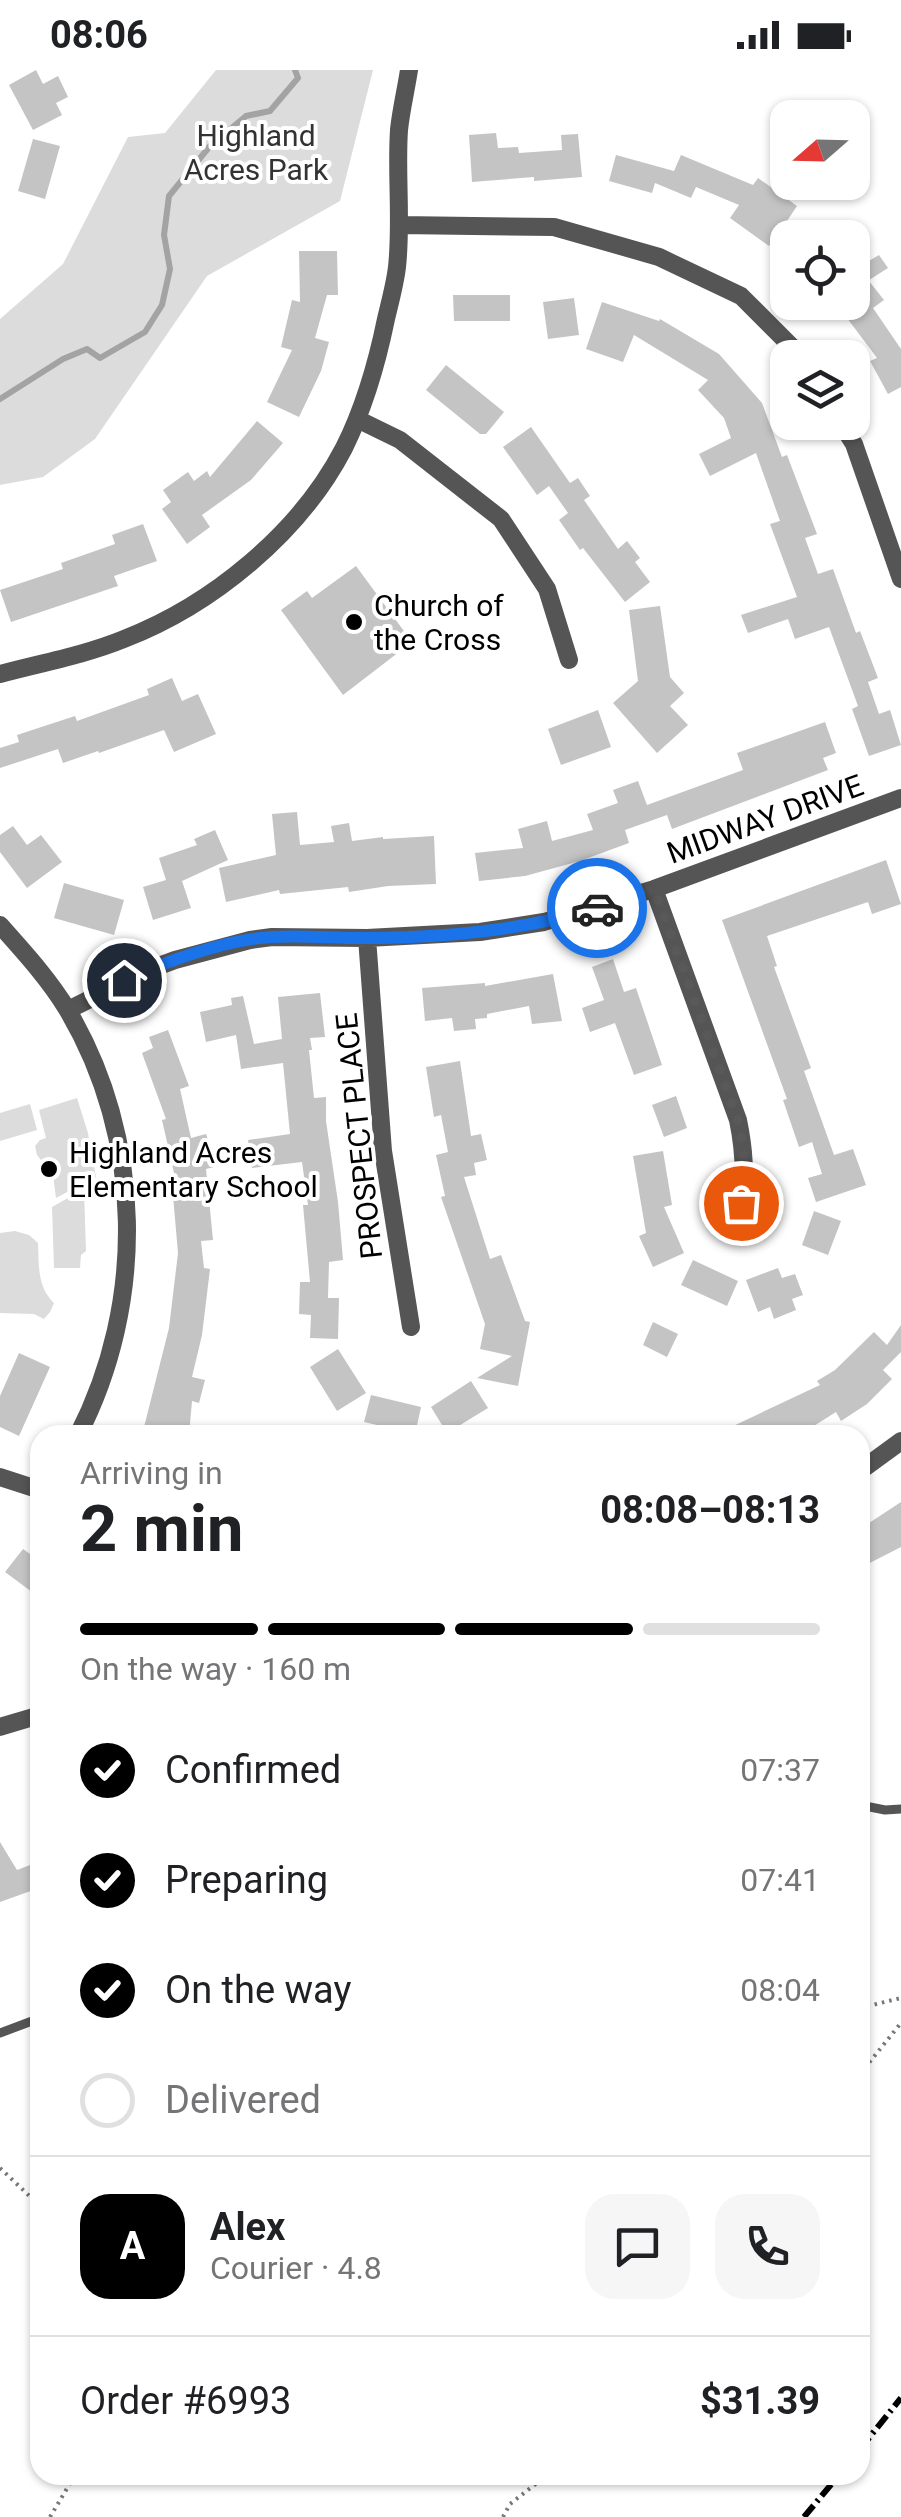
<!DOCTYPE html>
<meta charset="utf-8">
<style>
body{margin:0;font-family:Roboto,sans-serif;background:#f6f6f6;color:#202124;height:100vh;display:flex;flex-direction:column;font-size:38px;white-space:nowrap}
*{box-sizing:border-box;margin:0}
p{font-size:32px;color:#757577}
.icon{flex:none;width:55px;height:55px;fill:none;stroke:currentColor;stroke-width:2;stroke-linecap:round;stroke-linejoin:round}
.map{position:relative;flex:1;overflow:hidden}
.sheet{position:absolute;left:30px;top:1355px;width:840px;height:1060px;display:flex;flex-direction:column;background:#fff;border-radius:30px;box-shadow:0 2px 8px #0004}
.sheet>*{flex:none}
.needle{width:65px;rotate:250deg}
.buttons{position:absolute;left:770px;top:30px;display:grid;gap:20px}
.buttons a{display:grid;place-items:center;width:100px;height:100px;border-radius:20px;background:#fff;box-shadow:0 2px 8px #0004;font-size:50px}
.pin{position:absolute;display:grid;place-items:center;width:85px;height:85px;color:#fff;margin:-42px;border:5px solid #fff;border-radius:50%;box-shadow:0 2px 10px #0007}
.courier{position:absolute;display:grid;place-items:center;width:100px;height:100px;margin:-50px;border:8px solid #1a73e8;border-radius:50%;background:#fff;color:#222;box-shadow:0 2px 12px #0007}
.headline em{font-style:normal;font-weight:700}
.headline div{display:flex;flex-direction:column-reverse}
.headline{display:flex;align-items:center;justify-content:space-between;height:170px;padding:0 50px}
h1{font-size:65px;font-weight:700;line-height:75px}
.bar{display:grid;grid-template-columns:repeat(4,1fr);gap:15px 10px;align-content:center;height:120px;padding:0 50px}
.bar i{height:12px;border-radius:8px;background:#e0e0e0}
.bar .active{background:#000}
.bar p{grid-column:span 4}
.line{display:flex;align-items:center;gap:25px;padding:0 50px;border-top:2px solid #e0e0e0}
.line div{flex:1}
.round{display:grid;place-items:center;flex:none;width:105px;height:105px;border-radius:30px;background:#f6f6f6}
ol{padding:0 50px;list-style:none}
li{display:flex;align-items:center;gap:30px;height:110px}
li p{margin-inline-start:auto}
li .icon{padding:10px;border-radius:50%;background:#000;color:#fff;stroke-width:4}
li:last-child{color:#757577}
li i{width:55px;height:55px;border:5px solid #e0e0e0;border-radius:50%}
.status{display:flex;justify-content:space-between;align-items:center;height:70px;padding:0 50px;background:#fff;direction:ltr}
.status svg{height:28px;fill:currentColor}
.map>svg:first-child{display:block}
</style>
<div class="status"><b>08:06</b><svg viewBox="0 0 49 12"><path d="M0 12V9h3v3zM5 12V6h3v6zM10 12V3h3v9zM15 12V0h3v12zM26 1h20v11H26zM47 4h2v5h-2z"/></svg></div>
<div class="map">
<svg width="901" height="2447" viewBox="0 0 901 2447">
<rect width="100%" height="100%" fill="#fff"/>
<!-- green -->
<path fill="#dcdcdc" d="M216,0h157l-33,131 -133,75 -112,163 -52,38 -43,8v-166l63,-55 65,-127 37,-4z
M77,1028l11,35 8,44 -40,21 -5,-38h-10l-4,-5 -2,-9 5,-6 6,-2 -7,-28z
M30,1034l7,26 -37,11v-28z
M84,1119l2,62 -5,4 -1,13h-26l-2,-61z
M15,1161l14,4 9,8c1,22 -1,44 16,60l-4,9 -6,7 -10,-5 -34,-1v-80z"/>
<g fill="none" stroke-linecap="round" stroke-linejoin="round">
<!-- stream -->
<path stroke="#a3a3a3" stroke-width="6" d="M0,329l63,-40 24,-10 13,9 45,-26 17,-27 8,-36 -6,-34 5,-39 41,-50 36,-30 24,-5 28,-33 -3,-8"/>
</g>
<!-- building -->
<path fill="#c4c4c4" d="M36,0l7,14 15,-8 10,21 -12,6 6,12 -29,15 -24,-45z
M496,63l2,15 20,-1 1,6 43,-3 -1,-15 17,-1 4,43 -48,4v-4l-62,5 -3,-47z
M33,69l27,7 -15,53 -27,-8z
M616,85l58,16 7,-16 72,30 5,-7 39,28 -10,15 19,17h-18v20l-17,-15 -2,3 -39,-28 9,-13 -43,-18 -5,11 -36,-15 -3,10 -43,-12z
M299,181h38l1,44h-11l-12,43 14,4 -8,29 -22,46 -32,-15 25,-52 -11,-3 11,-47 8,2z
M879,185l9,13 -22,14 -9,-14z
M869,211l15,19 -11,8 28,41v38l-13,7 -18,-33 7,-3 -42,-56h17v-9z
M453,225h57v26h-56z
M574,228l5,37 -31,4 -5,-37z
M602,232l57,19 1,-2 59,35 43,49 20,54 5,-2 30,79 -12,4 13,36 15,-5 23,64 4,-2 18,47 -10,4 11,32 11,-4 11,35 -32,11 -17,-47 6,-3 -29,-79 -34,12 -7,-20 -40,14 -7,-18 56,-18 -27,-73 10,-3 -24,-68 -46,23 -11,-22 32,-16 -7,-20 -26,-28 10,-10 -74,-45 -11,27 -37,-13z
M446,295l58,47 -18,22h-6l-54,-44z
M257,351l26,22 -32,37 -49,35 8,12 -23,17 -25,-35 9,-7 -8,-12 25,-18 6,9 13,-10 3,6z
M531,357l39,56 8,-5 12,18 -6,4 34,49 9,-8 13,17 -5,4 15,20 -25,20 -42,-54 -3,2 -21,-30 9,-7 -19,-27 -12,9 -34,-48z
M143,454l14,37 -43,15 4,10 -107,36 -11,-32 63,-21 -2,-6 54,-19 -3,-9z
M356,496l56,76 -69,53 -62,-85 26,-19 5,7z
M660,536l10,71 14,16 -14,13 18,19 -31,28 -44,-50 25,-22 -9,-71z
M172,608l10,23 16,-7 18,40 -42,18 -10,-22 -65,23 -1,-2 -35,12 -5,-14 -58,19v-20l19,-6 -2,-7 58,-19 2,5 72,-26 -2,-6z
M598,640l13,37 -50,18 -13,-36z
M825,652l11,31 -13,5 5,12 -156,59 -5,-14 -42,15 4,13 -49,18 -55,15 -46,5 -4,-28 48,-5 -5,-19 29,-8 5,20 41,-11 -6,-16 31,-11 -5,-13 25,-9 9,24 96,-35 -6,-17z
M297,742l3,33 34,-3 -3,-16 18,-3 3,18 31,-4v2l51,-3 2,48 -48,2 -39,6 -1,-5 -68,7 -1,-4 -53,12 -7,-34 57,-13 -4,-41z
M13,756l14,19 14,-10 21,27 -35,26 -27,-36v-17z
M215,760l13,30 -46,21 9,27 -38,12 -10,-33 23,-7 -7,-22 38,-13 -3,-6z
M886,790l15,44 -29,10 -4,-12 -101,34 10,30 -3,1 37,101 -7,3 30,84 19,-6 13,36 -50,17 -8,-24 14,-4 -10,-32 -13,5 -16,-47 4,-1 -65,-179z
M64,813l60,17 -10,35 -60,-17z
M613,889l11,33 12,-4 26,77 -28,10 -19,-52 -25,9 -8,-24 22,-8 -12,-33z
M553,904l9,47 -30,3 -3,-18 -42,8v4l-12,1 1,10 -22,2 -2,-13 -27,3 -3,-33 63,-5v3z
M320,923l5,44 -15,1 2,12h-3l5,48 12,-1v24l12,81 5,58 -14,2 -1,36h11l-1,41 -28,-1 1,-23 -12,-1 1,-32h10l-7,-77h5l-6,-43 -50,6 -4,-28 42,-6 -7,-71 -42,6 -5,-34 -30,7 -6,-30 32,-7 -1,-7 12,-2 11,48 28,-5 -4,-42z
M168,960l21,56 -9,3 11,49 15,-4 12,32 -12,3 7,71 -12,1 3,27 6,1 -8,66 -10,42 13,3 -6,23 -7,-2 -3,34h-47l27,-107 9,-75 -5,-57 6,-1 -17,-75 4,-1 -24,-66 11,-5 -4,-11z
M460,991l11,75 10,-2 6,26 -13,3 2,12 -12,2 26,82 11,-4 24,66 5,1 -12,64 -41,-8 35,-22 -32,-7 5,-25 -44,-127 4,-1 -9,-41 12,-3 -7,-37 -7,2 -8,-50z
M676,1026l11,32 -23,9 -12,-32z
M663,1081l9,54 -8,2 20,46 -31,14 -14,-31 7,-3 -13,-77z
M814,1141l27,10 -13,34 -26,-10z
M693,1190l45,21 -11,25 -46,-21z
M778,1198l4,10 13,-4 8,21 -11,4 4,11 -22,9 -4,-12 -12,5 -12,-32z
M653,1252l25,12 -11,23 -24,-12z
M901,1255v27l-18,18 9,9 -25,25 -26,17 -5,-9 -27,17 3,6h-98l106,-50 -3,-4 18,-11 39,-38 13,13z
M338,1279l28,44 -29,18 -27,-44z
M19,1283l31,14 -31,69 -19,-9v-31z
M471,1311l17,27 -41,25 -16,-26z
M371,1325l50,12 -6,28h-22l1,-6 -30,-7z
M901,1432v45l-41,21v-39z
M23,1479l17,12v37l-35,-26z
M0,1772l17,28 13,-5 9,23 -39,14z"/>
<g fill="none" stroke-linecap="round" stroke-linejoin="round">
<!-- path -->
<path stroke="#777" stroke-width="4" stroke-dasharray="2.5 5" stroke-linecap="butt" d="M860,1938l41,-10
M860,2004l41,-51
M0,2098l40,38
M50,2447l25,-42
M503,2447l7,-13 37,-29"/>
<!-- service -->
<path stroke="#555" stroke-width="9" d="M860,1735l25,5 16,-1
M0,1963l40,-15"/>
<!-- minor -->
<path stroke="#555" stroke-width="18" d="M400,155l154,2 105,30 82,39 52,52 6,10
M357,349l43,21 101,79 46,70 22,71
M840,352l14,22 47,135
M0,604c41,-11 85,-19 124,-35 88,-34 176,-106 220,-191 20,-40 33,-85 42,-129 4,-17 9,-35 11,-52 5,-46 -1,-92 2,-137 2,-20 7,-40 10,-60
M654,819l84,231c6,29 8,54 3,83
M0,855c24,27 48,53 67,84 77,129 79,294 11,426
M367,868l16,213 28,176
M68,940l80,-40 27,-10 75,-20 22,-3 95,1 113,-6 64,-10 110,-33 247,-91
M860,1401l41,-30
M0,1407l40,13
M0,1657l40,-12"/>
<!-- rail -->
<path stroke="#000" stroke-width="6" stroke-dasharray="15 5 2.5 5" stroke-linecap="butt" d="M860,2379l41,-51
M804,2447l35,-42"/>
</g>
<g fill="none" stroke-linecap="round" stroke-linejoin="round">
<!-- done -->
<path stroke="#595959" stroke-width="10" stroke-dasharray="0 18" d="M597,838l57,-19 84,231c6,29 8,54 3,83"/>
<!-- route -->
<path stroke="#1a73e8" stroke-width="12" d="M124,910c44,-19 99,-40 147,-43 30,-2 61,1 92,1 79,0 159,-7 234,-30"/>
</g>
<!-- markers -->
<g fill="#000" stroke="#fff" stroke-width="4">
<circle cx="354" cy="552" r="10"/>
<circle cx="49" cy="1099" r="10"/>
</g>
<g text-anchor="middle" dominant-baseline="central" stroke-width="8" stroke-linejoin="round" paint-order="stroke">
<!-- park labels -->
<g font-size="30" fill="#333" stroke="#fff">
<text x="256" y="65">Highland<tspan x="256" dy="34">Acres Park</tspan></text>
</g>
<!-- poi labels -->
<g font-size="30" fill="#000" stroke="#fff" text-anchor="start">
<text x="374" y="535">Church of<tspan x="374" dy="34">the Cross</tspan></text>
<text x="69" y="1082">Highland Acres<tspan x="69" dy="34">Elementary School</tspan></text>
</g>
<!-- street labels -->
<g font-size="30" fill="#000" stroke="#fff">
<text transform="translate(765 749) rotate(-20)">MIDWAY DRIVE</text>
<text transform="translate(359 1066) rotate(-96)">PROSPECT PLACE</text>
</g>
</g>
</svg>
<div class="buttons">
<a><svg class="needle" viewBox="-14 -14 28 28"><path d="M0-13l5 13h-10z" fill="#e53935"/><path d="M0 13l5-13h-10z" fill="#757577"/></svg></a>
<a><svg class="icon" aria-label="locate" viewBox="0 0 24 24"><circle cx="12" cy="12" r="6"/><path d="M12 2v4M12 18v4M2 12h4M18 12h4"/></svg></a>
<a><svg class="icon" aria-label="layers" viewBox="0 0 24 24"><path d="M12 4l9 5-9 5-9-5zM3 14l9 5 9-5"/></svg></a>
</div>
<div class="pin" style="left:741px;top:1133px;background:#ea580c"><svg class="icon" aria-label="bag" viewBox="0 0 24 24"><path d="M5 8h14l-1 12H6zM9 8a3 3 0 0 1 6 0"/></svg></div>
<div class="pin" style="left:124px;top:910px;background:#1f2937"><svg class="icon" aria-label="home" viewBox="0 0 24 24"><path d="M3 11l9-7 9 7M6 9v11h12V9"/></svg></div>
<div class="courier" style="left:597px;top:838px"><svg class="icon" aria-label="car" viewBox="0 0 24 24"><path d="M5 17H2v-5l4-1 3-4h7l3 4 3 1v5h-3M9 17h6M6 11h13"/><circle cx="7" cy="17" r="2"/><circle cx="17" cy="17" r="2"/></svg></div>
<section class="sheet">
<div class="headline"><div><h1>2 min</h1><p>Arriving in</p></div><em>08:08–08:13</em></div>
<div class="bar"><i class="active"></i><i class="active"></i><i class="active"></i><i></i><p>On the way · 160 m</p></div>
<ol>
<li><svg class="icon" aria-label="check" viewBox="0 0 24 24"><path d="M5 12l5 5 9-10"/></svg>Confirmed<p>07:37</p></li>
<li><svg class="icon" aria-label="check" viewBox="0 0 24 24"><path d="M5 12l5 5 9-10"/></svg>Preparing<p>07:41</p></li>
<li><svg class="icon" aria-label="check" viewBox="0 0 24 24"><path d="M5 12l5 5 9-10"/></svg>On the way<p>08:04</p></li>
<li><i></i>Delivered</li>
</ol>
<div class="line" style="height:180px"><b class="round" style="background:#000;color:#fff">A</b><div><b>Alex</b><p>Courier · 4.8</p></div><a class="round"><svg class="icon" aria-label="chat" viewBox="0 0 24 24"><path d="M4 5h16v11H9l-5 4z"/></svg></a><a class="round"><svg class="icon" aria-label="phone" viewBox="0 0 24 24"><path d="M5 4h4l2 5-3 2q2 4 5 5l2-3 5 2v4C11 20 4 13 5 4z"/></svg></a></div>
<div class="line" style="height:130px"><div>Order #6993</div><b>$31.39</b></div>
</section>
</div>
